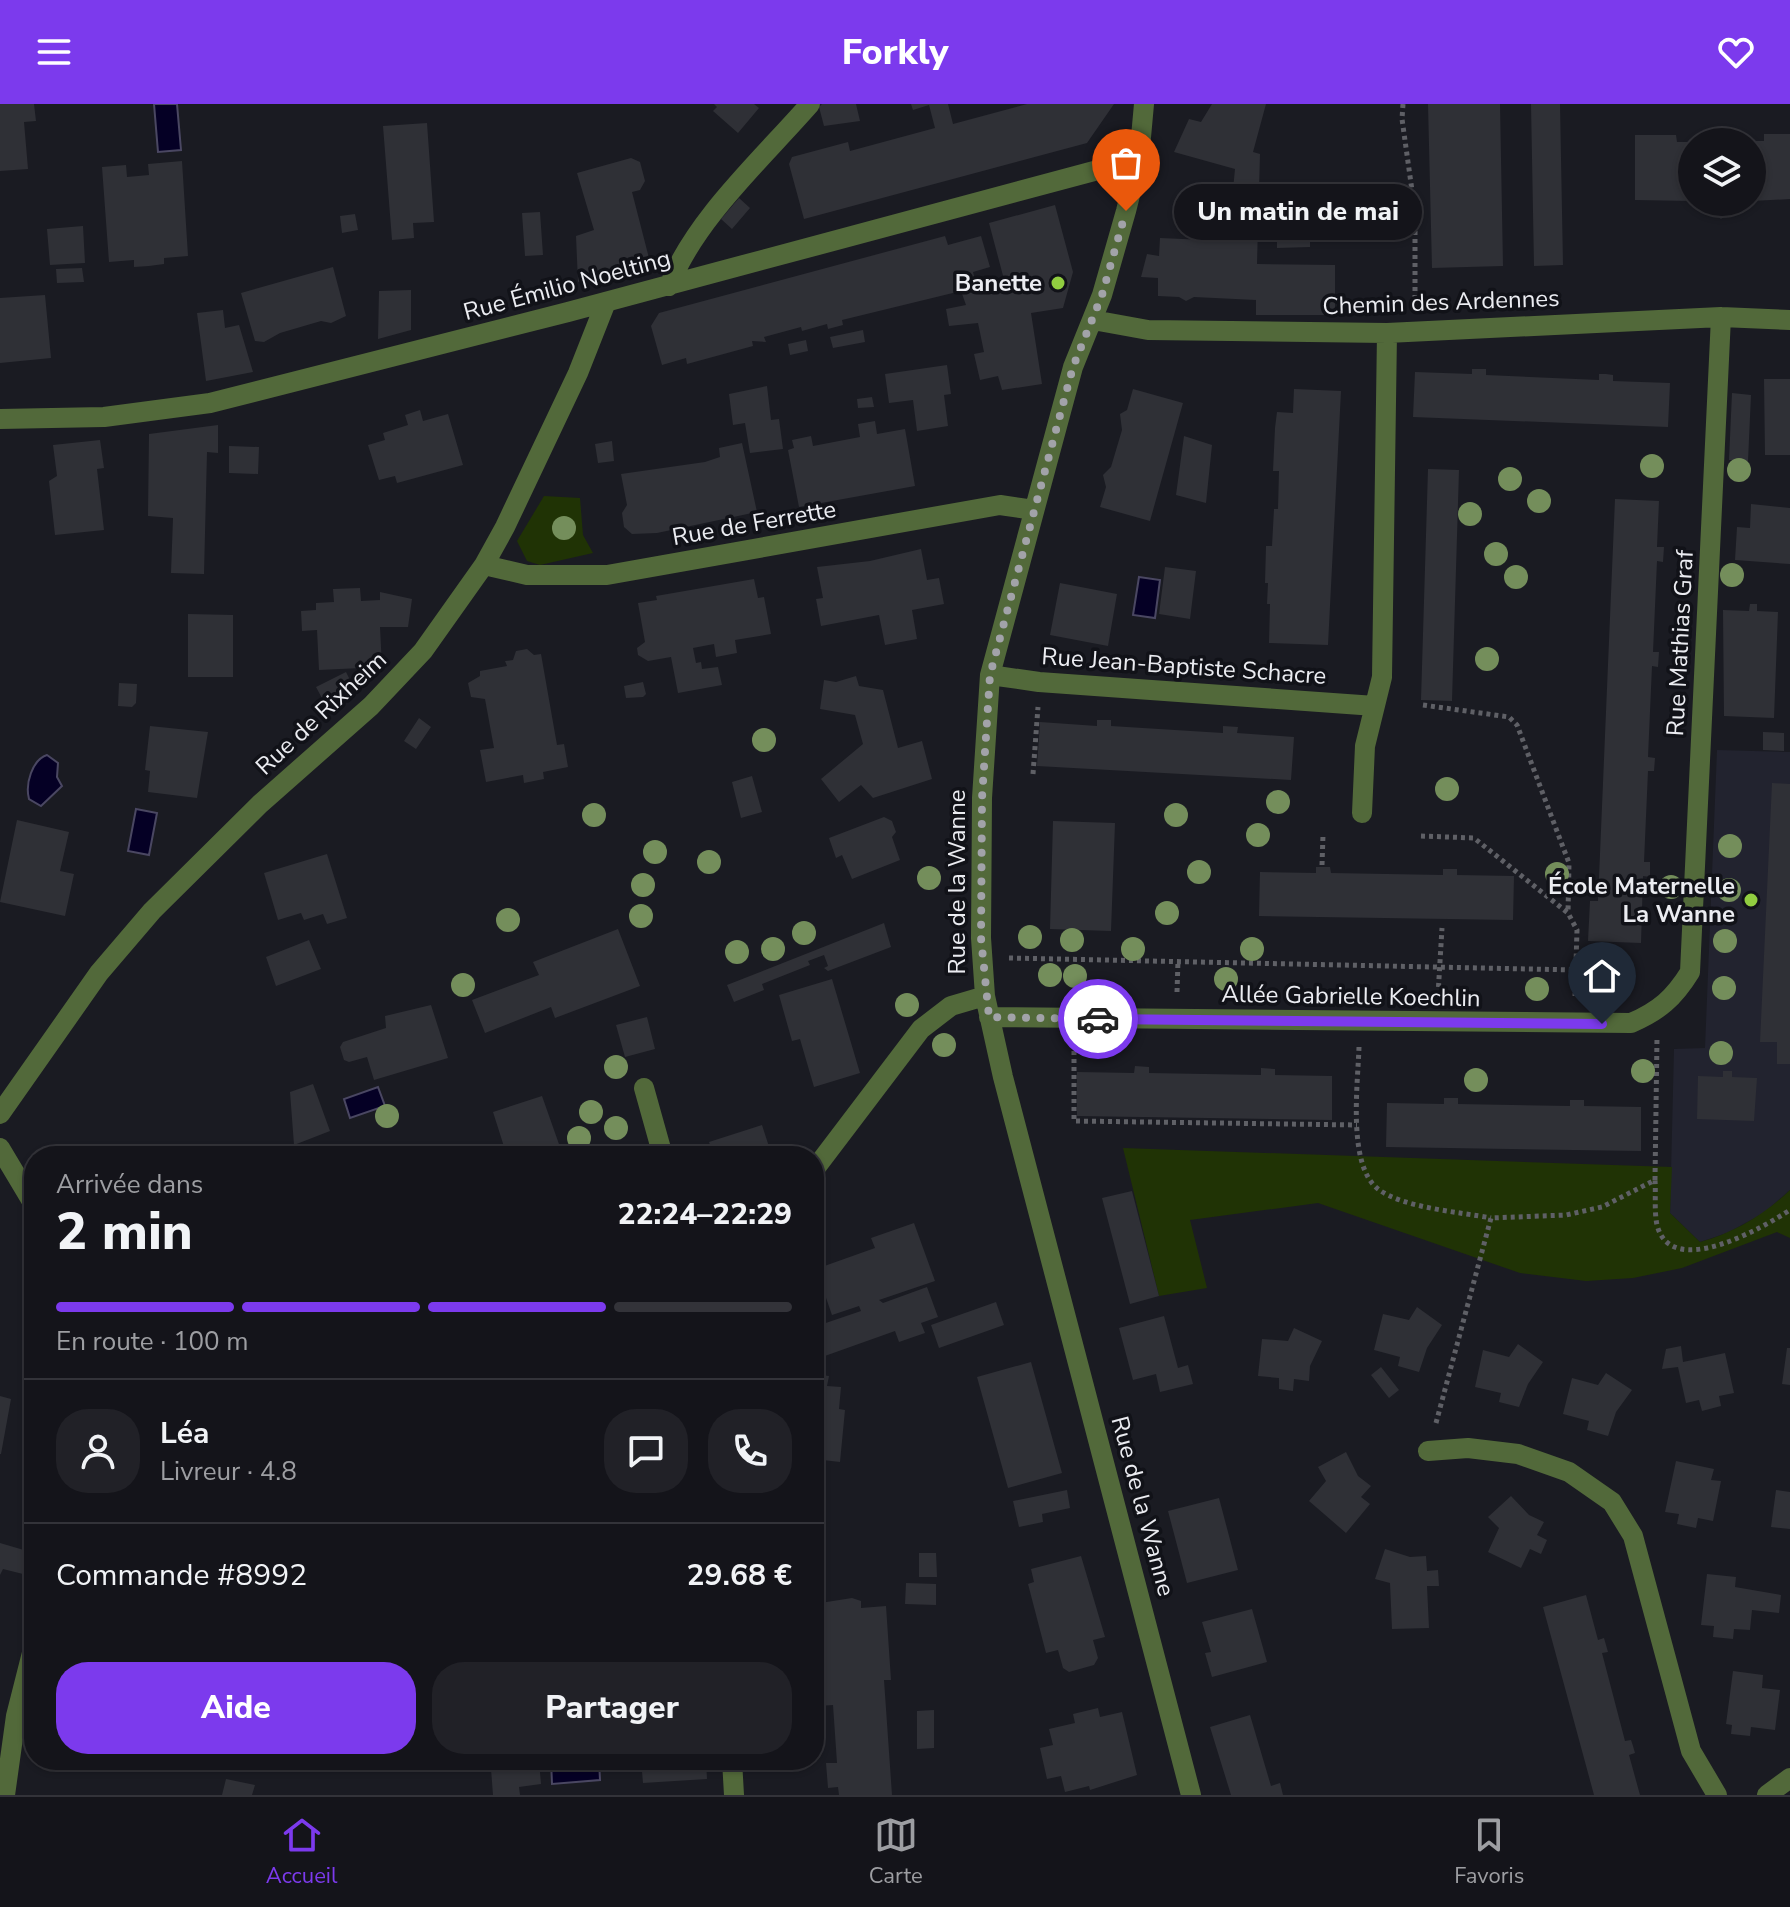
<!DOCTYPE html>
<html lang="fr">
<meta charset="utf-8">
<style>
body{margin:0;font-family:"Nunito Sans",sans-serif;background:#212127;color:#f1f3f6;height:100vh;display:flex;flex-direction:column;font-size:30px;white-space:nowrap}
*{box-sizing:border-box;margin:0}
p{font-size:26px;color:#9d9ea2}
.icon{flex:none;width:44px;height:44px;fill:none;stroke:currentColor;stroke-width:2;stroke-linecap:round;stroke-linejoin:round}
.map{position:relative;flex:1;overflow:hidden}
.sheet{position:absolute;left:24px;top:1042px;width:800px;height:624px;display:flex;flex-direction:column;background:#14141a;border-radius:32px;box-shadow:0 2px 6px #0004,0 0 0 2px #333339}
.sheet>*{flex:none}
.tools{position:absolute;left:1678px;top:24px;display:grid;gap:16px}
.tools a{display:grid;place-items:center;width:88px;height:88px;border-radius:50%;background:#14141a;box-shadow:0 2px 6px #0004,0 0 0 2px #333339;font-size:40px}
.pin{position:absolute;display:grid;place-items:center;width:68px;height:68px;color:#fff;margin:-82px -34px;border-radius:50% 50% 50% 0;rotate:-45deg;box-shadow:0 0 8px #0007}
.pin .icon{rotate:45deg}
.courier{position:absolute;display:grid;place-items:center;width:80px;height:80px;margin:-40px;border:6px solid #7c3aed;border-radius:50%;background:#fff;color:#222;box-shadow:0 2px 10px #0007}
.bubble{position:absolute;height:56px;border-radius:28px;background:#14141a;box-shadow:0 2px 6px #0004,0 0 0 2px #333339;font-size:26px;font-weight:800;line-height:56px;text-align:center}
.headline em{font-style:normal;font-weight:800}
.headline div{display:flex;flex-direction:column-reverse}
.headline{display:flex;align-items:center;justify-content:space-between;height:136px;padding:0 32px}
h1{font-size:52px;font-weight:800;line-height:60px}
.bar{display:grid;grid-template-columns:repeat(4,1fr);gap:12px 8px;align-content:center;height:96px;padding:0 32px}
.bar i{height:10px;border-radius:6px;background:#333339}
.bar .active{background:#7c3aed}
.bar p{grid-column:span 4}
.line{display:flex;align-items:center;gap:20px;padding:0 32px;border-top:2px solid #333339}
.line div{flex:1}
.round{display:grid;place-items:center;flex:none;width:84px;height:84px;border-radius:32px;background:#212127}
.primary-button{display:flex;gap:16px;margin-top:auto;padding:16px 32px}
.primary-button a{flex:1;height:92px;border-radius:32px;background:#7c3aed;color:#fff;font-size:32px;font-weight:800;line-height:92px;text-align:center}
.primary-button a+a{background:#212127;color:#f1f3f6}
header{display:flex;justify-content:space-between;align-items:center;height:104px;padding:0 32px;background:#7c3aed;color:#fff;font-size:36px;font-weight:800}
.menu{display:flex;justify-content:space-around;align-items:center;height:112px;border-top:2px solid #333339;background:#14141a;font-size:22px;color:#9d9ea2}
.menu a{display:grid;justify-items:center;gap:4px}
.menu .active{color:#7c3aed}
.map>svg:first-child{display:block}
</style>
<header><svg class="icon" aria-label="menu" viewBox="0 0 24 24"><path d="M4 6h16M4 12h16M4 18h16"/></svg>Forkly<svg class="icon" aria-label="heart" viewBox="0 0 24 24"><path d="M12 20l-8-8c-3-5 5-10 8-4 3-6 11-1 8 4z"/></svg></header>
<div class="map">
<svg width="1790" height="1691" viewBox="0 0 1790 1691">
<rect width="100%" height="100%" fill="#1a1b22"/>
<!-- built -->
<path fill="#22232f" d="M1717,646l73,2v438l-26,23 -37,20 -27,9 -30,-29 4,-164 31,-1z"/>
<!-- green -->
<path fill="#203305" d="M544,392l36,2 3,37 10,18 -53,12 -13,-4 -10,-20z
M1123,1044l549,19 -2,46 30,29c34,-9 65,-28 90,-52v48l-13,-6 -95,36 -49,10 -47,3 -66,-8 -202,-70 -128,17 17,68 -48,8z"/>
<!-- water -->
<path fill="#050025" stroke="#4a4762" stroke-width="2" d="M154,0h23l4,46 -23,2z
M1139,473l21,3 -5,38 -22,-3z
M47,651l11,8 -1,14 5,9 -21,20 -12,-7c-4,-15 3,-39 18,-44z
M136,705l21,4 -8,42 -21,-4z
M378,983l7,19 -35,12 -6,-19z
M551,1656h48l1,20 -48,4z"/>
<!-- building -->
<path fill="#2f3036" d="M0,0h34l2,17 -12,1 4,47 -28,2z
M714,0h40l5,4 -21,25 -25,-22 4,-4z
M822,0h34l4,17 -36,5 -5,-19z
M911,0h37l5,20 74,-20h87l-27,39 -283,76 -15,-55 3,-7 56,-15 2,9 85,-23 -6,-23 -16,5z
M1212,0h54l-13,48 7,2 -3,110 78,1v50h-79v-15l-62,-3 -8,4 -7,-4 -21,-1v-18l-17,-1 6,-23 12,2 1,-18 68,3 7,-72 -61,-17 15,-33 12,3z
M1428,0h72l3,162 -71,2z
M1531,0h29l3,161 -29,1z
M427,19l7,99 -21,1 1,15 -22,2 -9,-114z
M1764,30h26v65l-38,2v-60h12z
M1635,31h41l1,7h15v59l-57,-1z
M631,54l9,4 5,19 -5,9 -8,2 18,70 -72,20 -2,-46 18,-6 -17,-57z
M182,57l6,95 -24,2v6l-15,2 -15,1v-7l-25,2 -7,-95 24,-2 1,12 22,-2 -1,-11z
M739,94l11,10 -18,21 -11,-10z
M1708,98h26v4l-13,13 -13,-12z
M1055,101l18,67 -10,36 -32,5 11,71 -40,6 -4,-14 -18,4 -6,-26 10,-2 -6,-29 -29,3 -3,-17 20,-4 -5,-14 -119,29 1,5 -15,4 -1,-5 -25,7 -1,-4 -37,10 2,5 -14,-1 1,5 -66,18 -1,-6 -24,7 -11,-39 8,-13 286,-77 3,9 33,-9 9,31 -17,5 4,16 22,-6 1,7 6,-2 -17,-64z
M540,108l3,43 -18,1 -3,-43z
M355,110l3,16 -16,3 -2,-17z
M1316,111l24,1 -1,18 -24,-1z
M83,122l2,37 -35,2 -3,-36z
M1310,129v14l-33,1v-14z
M333,163l13,49 -15,7 -10,-2 -41,12 -16,9 -9,-1 -14,-48z
M82,164l2,14 -27,1 -1,-14z
M411,186v40l-33,9 1,-48z
M45,191l6,63 -51,5v-65z
M223,206l2,18 14,-3 14,47 -47,9 -9,-68z
M863,226l2,12 -32,6 -3,-11z
M806,236l2,11 -18,4 -2,-11z
M947,261l4,29 -7,1 4,31 -31,5 -4,-31 -24,3 -4,-29z
M1472,265h14v6l113,5v-6h7l7,1v6l57,2 -2,44 -255,-10 2,-45 57,2z
M1764,275h26v76h-25z
M767,282l4,34 8,-1 4,30 -33,4 -5,-30 -12,2 -4,-31z
M1133,285l50,14 -33,118 -50,-14 6,-20 -3,-12 8,-8 11,-37 -2,-16 7,-4z
M1294,285l47,2 -13,254 -59,-2 1,-39h-3l1,-21h-3l1,-37h6l2,-37h4l1,-38h-6l2,-43 2,-16 16,1z
M1732,289l19,2 -3,66 -19,-1z
M872,293l2,10 -16,1 -1,-9z
M420,306l3,11 25,-7 15,51 -66,18 -2,-7 -16,4 -11,-35 17,-5 -2,-7 25,-8 -3,-10z
M875,317l2,13 28,-5 10,57 -116,21 -11,-57 6,-2 -2,-8 19,-4 2,10 47,-9 -2,-13z
M218,321v28l-11,-1 -3,122 -33,-1 2,-55 -25,-2 1,-82z
M1184,332l28,9 -6,58 -30,-8z
M100,336l4,28 -7,1 7,61 -49,5 -6,-54 8,-5 -4,-31z
M612,337l2,20 -16,2 -3,-19z
M742,339l15,69 -100,21 -25,1 -8,-7 -2,-14 5,-8 -6,-31 84,-12 15,-5 -1,-9z
M229,342l30,1 -1,27 -29,-1z
M1428,365l31,1 -7,231 -31,-1z
M1615,395l44,2 -2,46h7l-1,15 -6,-1 -4,91h6l-1,15 -6,-1 -4,91 7,1 -1,13h-6l-4,91h6v15l-7,-1 -2,67 -53,-2 2,-40h8z
M1751,400l39,4v56l-55,-4 2,-33 13,1z
M921,445l6,31 12,-2 5,26 -32,6 5,29 -32,6 -6,-30 -58,11 -5,-27 7,-1 -6,-31 53,-6z
M1165,463l31,4 -6,48 -31,-5z
M754,475l4,19 6,-1 7,37 -36,6 2,13 -21,4 -2,-13 -21,4 3,15 5,-1 1,7 16,-2 4,18 -44,8 -7,-36 -23,4 -10,-6 -1,-7 8,-6 -7,-39 19,-3 -1,-4z
M1060,479l57,11 -9,52 -58,-11z
M360,484l1,13 19,-1v-8l32,7 -4,28h-28l2,40 -63,3 -2,-40 -15,1 -1,-20 15,-1v-7l18,-1 -1,-13z
M1750,500h7v7l21,1 -4,106 -50,-2 -1,-106 26,1z
M188,510l45,1v62h-45z
M527,545l7,6 7,-1 16,91 7,-1 4,23 -25,5 1,7 -20,4 -1,-8 -37,7 -6,-32 14,-2 -9,-49 -14,-2 -3,-14 12,-7v-5l27,-5 -2,-5 8,-1 3,-9z
M346,568l6,12 -29,16 -7,-13z
M856,572l3,10 24,4 15,58 24,-7 10,38 -59,19 -12,-13 -22,17 -18,-23 42,-35 -8,-29 -35,-6 4,-29 12,2z
M643,578l3,12 -3,3 -17,1 -2,-12z
M119,579l18,1 -1,19 -4,4 -14,-1z
M419,614l12,9 -15,22 -12,-8z
M1097,616h14v6l112,7v-7l15,1 -1,6 57,4 -3,43 -254,-14 3,-44 57,4z
M150,622l58,6 -11,66 -49,-6 2,-21 -5,-1z
M1763,628l21,1v18l-21,-1z
M752,672l10,36 -21,6 -9,-36z
M1772,679l18,1v280h-13v-22h-17z
M884,713l8,4 4,11 -4,5 8,23 -48,19 -10,-24 -6,3 -7,-20z
M17,716l52,12 -9,39 14,3 -9,42 -65,-14z
M1053,717l62,2 -4,108 -61,-2z
M327,750l20,64 -20,6 -4,-10 -19,6 -3,-7 -23,7 -14,-47z
M1316,763h14l1,6 112,2v-6h14v6l57,1 -1,44 -254,-4 1,-44 56,1z
M884,819l7,24 -63,24 -4,-3 4,-2 -4,-11 -16,6 2,4 -48,19 2,6 -30,12 -7,-17z
M618,825l22,57 -85,32 -4,-11 -66,26 -13,-33 67,-25 -6,-13z
M309,836l12,29 -45,17 -10,-29z
M832,875l28,94 -46,14 -14,-48 -8,2 -13,-46z
M431,901l17,53 -74,22 -7,-23 -18,5 -5,-2 -4,-13 3,-5 43,-14 -1,-12z
M647,913l8,32 -30,8 -9,-32z
M1135,962l14,1v6l112,2v-7l14,1v6l57,1v44l-255,-4v-44l57,1z
M1723,967h9v6l25,1 -3,43 -57,-2 1,-43 25,1z
M313,980l17,47 -36,14 -4,-53z
M542,992l18,51 -18,6 1,3h-36l-14,-44z
M1444,994h14v6l112,2v-6h14v6l57,1v44l-255,-4 1,-44 57,1z
M762,1021l10,31h-58l-5,-14z
M1132,1087l27,105 -29,8 -28,-106z
M914,1119l21,58 -56,19 4,3 44,-16 11,30 -17,6 4,10 -26,9 -4,-11 -73,26 -8,-30 47,-16 -2,-5 -27,9 -16,-46 59,-21 -4,-10z
M996,1198l8,23 -65,23 -8,-23z
M1417,1203l25,18 -15,23 -8,24 -21,-6 2,-9 -26,-7 9,-36 26,6z
M1164,1212l14,52 10,-3 5,19 -33,8 -4,-18 -23,6 -14,-52z
M1294,1224l28,13 -12,25 -1,15 -15,-2 -1,12 -14,-2v-11l-21,-2 4,-37 26,2z
M1518,1240l25,18 -15,22 -9,23 -20,-5 2,-9 -26,-6 8,-37 26,7z
M1681,1242l2,16 42,-9 9,40 -15,3 2,10 -19,5 -3,-11 -13,3 -8,-36 -16,2 4,-20z
M1787,1244h3v37l-8,-1z
M1031,1258l31,111 -54,15 -31,-111z
M1381,1263l18,23 -10,8 -18,-23z
M1606,1269l26,17 -16,22 -8,24 -21,-6 2,-9 -26,-7 9,-36 26,7z
M814,1270l15,2 -2,10 14,1 -2,22 6,1 -5,52 -26,-3z
M0,1292l11,3 -10,55h-1z
M1346,1348l12,24 13,10 -10,11 9,7 -24,29 -37,-32 17,-20 -8,-14z
M1676,1357l38,8 -3,11 10,1 -8,40 -15,-3 -2,10 -19,-4 2,-10 -14,-2z
M1067,1386l3,18 -28,6 1,8 -24,5 -6,-26z
M1776,1386l14,2v37l-19,-2z
M1511,1392l18,19 15,7 -7,13 10,5 -6,14 -11,-5 -9,19 -33,-16 11,-24 -11,-11z
M1219,1394l19,72 -51,13 -19,-72z
M0,1439l34,10 -3,23 -28,-7 -3,6z
M1385,1445l25,8 16,-1 1,15 11,-1 1,16h-12l2,42 -37,1 -2,-46 -15,-4z
M919,1449h17l1,24h-18z
M1081,1452l24,81 -12,3 5,18 -4,7 -25,7 -6,-4 -5,-18 -12,3 -18,-69 6,-2 -3,-13z
M1707,1470l29,3 -1,10 46,8 -2,18 -27,-3 -2,20 -16,-1 -1,10 -20,-2 1,-11 -13,-1z
M906,1479l30,1v21l-31,-1z
M1586,1491l12,45 6,-2 4,14 -6,1 23,88 6,-1 2,6 2,7 -6,2 11,40h-46l-51,-188z
M852,1494l9,3v7l25,-2 5,74h-7l8,115h-53l-1,-8 -10,1 -2,-25h11l-4,-58 -14,1 -5,-102z
M1252,1505l15,53 -55,15 -7,-24 6,-1 -9,-30z
M1733,1567l30,4 -1,13 18,2 -5,40 -24,-3 -1,9 -19,-2 1,-9 -6,-1z
M1098,1604l2,9 22,-5 15,63 -47,15 -1,-4 -24,6 -4,-16 -14,3 -7,-31 13,-3 -4,-16 26,-6 -2,-9z
M934,1606v38l-17,1v-38z
M1250,1611l21,71 9,-3 3,12h-52l-21,-68z
M526,1656h13l2,24 -22,3 1,8h-27l-2,-26 35,-3z
M641,1656h65l1,19 -64,4z
M226,1675l29,6 -3,10h-30z"/>
<g fill="none" stroke-linecap="round" stroke-linejoin="round">
<!-- path -->
<path stroke="#5f6066" stroke-width="5" stroke-dasharray="4 4" stroke-linecap="butt" d="M1403,0l-1,15 13,93v93
M1423,601l86,12 8,8 52,138 -1,50
M1033,670l5,-67
M1421,732l53,2 94,75 9,17 -2,66
M1322,761l1,-30
M1009,854l567,12
M1177,888l1,-31
M1438,891l4,-67
M1074,939v78l283,4
M1359,943c-1,36 -12,118 19,142 25,19 82,23 113,29
M1655,1076l2,-142
M1436,1319l55,-205 75,-3 36,-8 53,-27c1,14 -1,31 2,45 14,56 107,2 133,-15"/>
<!-- street -->
<path stroke="#52693a" stroke-width="20" d="M1144,0l-5,55 -13,52 -24,84 -29,72 -83,308 -8,123 -1,140 4,58 18,81 188,718
M669,182c26,-67 94,-128 141,-182
M1093,216l55,10 239,3 334,-16 69,3
M0,315l104,-2 106,-14 358,-91 571,-153
M484,461l43,10h80l393,-70 34,5
M990,571l49,7 336,24
M1362,709l3,-67 17,-69 5,-344
M989,913l642,6c28,-12 43,-25 59,-51l31,-655
M644,984l19,68
M0,1010l99,-141 53,-62 108,-107 111,-98 52,-55 61,-86 21,-38 73,-154 28,-71
M0,1044l34,57
M814,1066l107,-141 30,-23 34,-10
M1428,1347l40,-3 50,6 51,18 43,30 21,34 58,215 26,44
M732,1656l2,35
M5,1691l11,-79 18,-71
M1767,1691l23,-17"/>
</g>
<!-- trees -->
<g fill="#748e5b">
<circle cx="1652" cy="362" r="12"/>
<circle cx="1739" cy="366" r="12"/>
<circle cx="1510" cy="375" r="12"/>
<circle cx="1539" cy="397" r="12"/>
<circle cx="1470" cy="410" r="12"/>
<circle cx="564" cy="424" r="12"/>
<circle cx="1496" cy="450" r="12"/>
<circle cx="1732" cy="471" r="12"/>
<circle cx="1516" cy="473" r="12"/>
<circle cx="1487" cy="555" r="12"/>
<circle cx="764" cy="636" r="12"/>
<circle cx="1447" cy="685" r="12"/>
<circle cx="1278" cy="698" r="12"/>
<circle cx="594" cy="711" r="12"/>
<circle cx="1176" cy="711" r="12"/>
<circle cx="1258" cy="731" r="12"/>
<circle cx="1730" cy="742" r="12"/>
<circle cx="655" cy="748" r="12"/>
<circle cx="709" cy="758" r="12"/>
<circle cx="1199" cy="768" r="12"/>
<circle cx="1557" cy="770" r="12"/>
<circle cx="929" cy="774" r="12"/>
<circle cx="643" cy="781" r="12"/>
<circle cx="1671" cy="783" r="12"/>
<circle cx="1729" cy="786" r="12"/>
<circle cx="1167" cy="809" r="12"/>
<circle cx="641" cy="812" r="12"/>
<circle cx="508" cy="816" r="12"/>
<circle cx="804" cy="829" r="12"/>
<circle cx="1030" cy="833" r="12"/>
<circle cx="1072" cy="836" r="12"/>
<circle cx="1725" cy="837" r="12"/>
<circle cx="773" cy="845" r="12"/>
<circle cx="1133" cy="845" r="12"/>
<circle cx="1252" cy="845" r="12"/>
<circle cx="737" cy="848" r="12"/>
<circle cx="1050" cy="871" r="12"/>
<circle cx="1075" cy="872" r="12"/>
<circle cx="1226" cy="875" r="12"/>
<circle cx="463" cy="881" r="12"/>
<circle cx="1724" cy="884" r="12"/>
<circle cx="1537" cy="885" r="12"/>
<circle cx="907" cy="901" r="12"/>
<circle cx="944" cy="941" r="12"/>
<circle cx="1721" cy="949" r="12"/>
<circle cx="616" cy="963" r="12"/>
<circle cx="1643" cy="967" r="12"/>
<circle cx="1476" cy="976" r="12"/>
<circle cx="591" cy="1008" r="12"/>
<circle cx="387" cy="1012" r="12"/>
<circle cx="616" cy="1024" r="12"/>
<circle cx="579" cy="1034" r="12"/>
</g>
<g fill="none" stroke-linecap="round" stroke-linejoin="round">
<!-- done -->
<path stroke="#a2a3a9" stroke-width="8" stroke-dasharray="0 14.4" d="M1098,915l-109,-2 -8,-79 1,-140 8,-123 83,-308 29,-72 24,-84"/>
<!-- route -->
<path stroke="#7c3aed" stroke-width="10" d="M1098,915l504,5"/>
</g>
<!-- markers -->
<g fill="#91cd40" stroke="#111218" stroke-width="3">
<circle cx="1058" cy="179" r="8"/>
<circle cx="1751" cy="796" r="8"/>
</g>
<g text-anchor="middle" dominant-baseline="central" stroke-width="7" stroke-linejoin="round" paint-order="stroke">
<!-- poi labels -->
<g font-size="24" font-weight="bold" fill="#ebecf1" stroke="#111218" text-anchor="end">
<text x="1042" y="179">Banette</text>
<text x="1735" y="782">École Maternelle<tspan x="1735" dy="28">La Wanne</tspan></text>
</g>
<!-- street labels -->
<g font-size="24" fill="#ebecf1" stroke="#111218">
<text transform="translate(567 181) rotate(-15)">Rue Émilio Noelting</text>
<text transform="translate(1441 198) rotate(-2)">Chemin des Ardennes</text>
<text transform="translate(754 419) rotate(-10)">Rue de Ferrette</text>
<text transform="translate(1680 539) rotate(-87)">Rue Mathias Graf</text>
<text transform="translate(1184 562) rotate(4)">Rue Jean-Baptiste Schacre</text>
<text transform="translate(321 609) rotate(-43)">Rue de Rixheim</text>
<text transform="translate(957 778) rotate(-90)">Rue de la Wanne</text>
<text transform="translate(1351 892) rotate(1)">Allée Gabrielle Koechlin</text>
<text transform="translate(1143 1402) rotate(75)">Rue de la Wanne</text>
</g>
</g>
</svg>
<div class="tools">
<a><svg class="icon" aria-label="layers" viewBox="0 0 24 24"><path d="M12 4l9 5-9 5-9-5zM3 14l9 5 9-5"/></svg></a>
</div>
<div class="pin" style="left:1126px;top:107px;background:#ea580c"><svg class="icon" aria-label="bag" viewBox="0 0 24 24"><path d="M5 8h14l-1 12H6zM9 8a3 3 0 0 1 6 0"/></svg></div>
<div class="pin" style="left:1602px;top:920px;background:#1f2937"><svg class="icon" aria-label="home" viewBox="0 0 24 24"><path d="M3 11l9-7 9 7M6 9v11h12V9"/></svg></div>
<div class="courier" style="left:1098px;top:915px"><svg class="icon" aria-label="car" viewBox="0 0 24 24"><path d="M5 17H2v-5l4-1 3-4h7l3 4 3 1v5h-3M9 17h6M6 11h13"/><circle cx="7" cy="17" r="2"/><circle cx="17" cy="17" r="2"/></svg></div>
<div class="bubble" style="left:1174px;top:80px;width:248px">Un matin de mai</div>
<section class="sheet">
<div class="headline"><div><h1>2 min</h1><p>Arrivée dans</p></div><em>22:24–22:29</em></div>
<div class="bar"><i class="active"></i><i class="active"></i><i class="active"></i><i></i><p>En route · 100 m</p></div>
<div class="line" style="height:144px"><a class="round"><svg class="icon" aria-label="person" viewBox="0 0 24 24"><circle cx="12" cy="8" r="4"/><path d="M4 21q1-7 8-7t8 7"/></svg></a><div><b>Léa</b><p>Livreur · 4.8</p></div><a class="round"><svg class="icon" aria-label="chat" viewBox="0 0 24 24"><path d="M4 5h16v11H9l-5 4z"/></svg></a><a class="round"><svg class="icon" aria-label="phone" viewBox="0 0 24 24"><path d="M5 4h4l2 5-3 2q2 4 5 5l2-3 5 2v4C11 20 4 13 5 4z"/></svg></a></div>
<div class="line" style="height:104px"><div>Commande #8992</div><b>29.68 €</b></div>
<div class="primary-button"><a>Aide</a><a>Partager</a></div>
</section>
</div>
<nav class="menu">
<a class="active"><svg class="icon" aria-label="home" viewBox="0 0 24 24"><path d="M3 11l9-7 9 7M6 9v11h12V9"/></svg>Accueil</a>
<a><svg class="icon" aria-label="map" viewBox="0 0 24 24"><path d="M3 6l6-2 6 2 6-2v14l-6 2-6-2-6 2zM9 4v14M15 6v14"/></svg>Carte</a>
<a><svg class="icon" aria-label="saved" viewBox="0 0 24 24"><path d="M7 4h10v16l-5-4-5 4z"/></svg>Favoris</a>
</nav>
